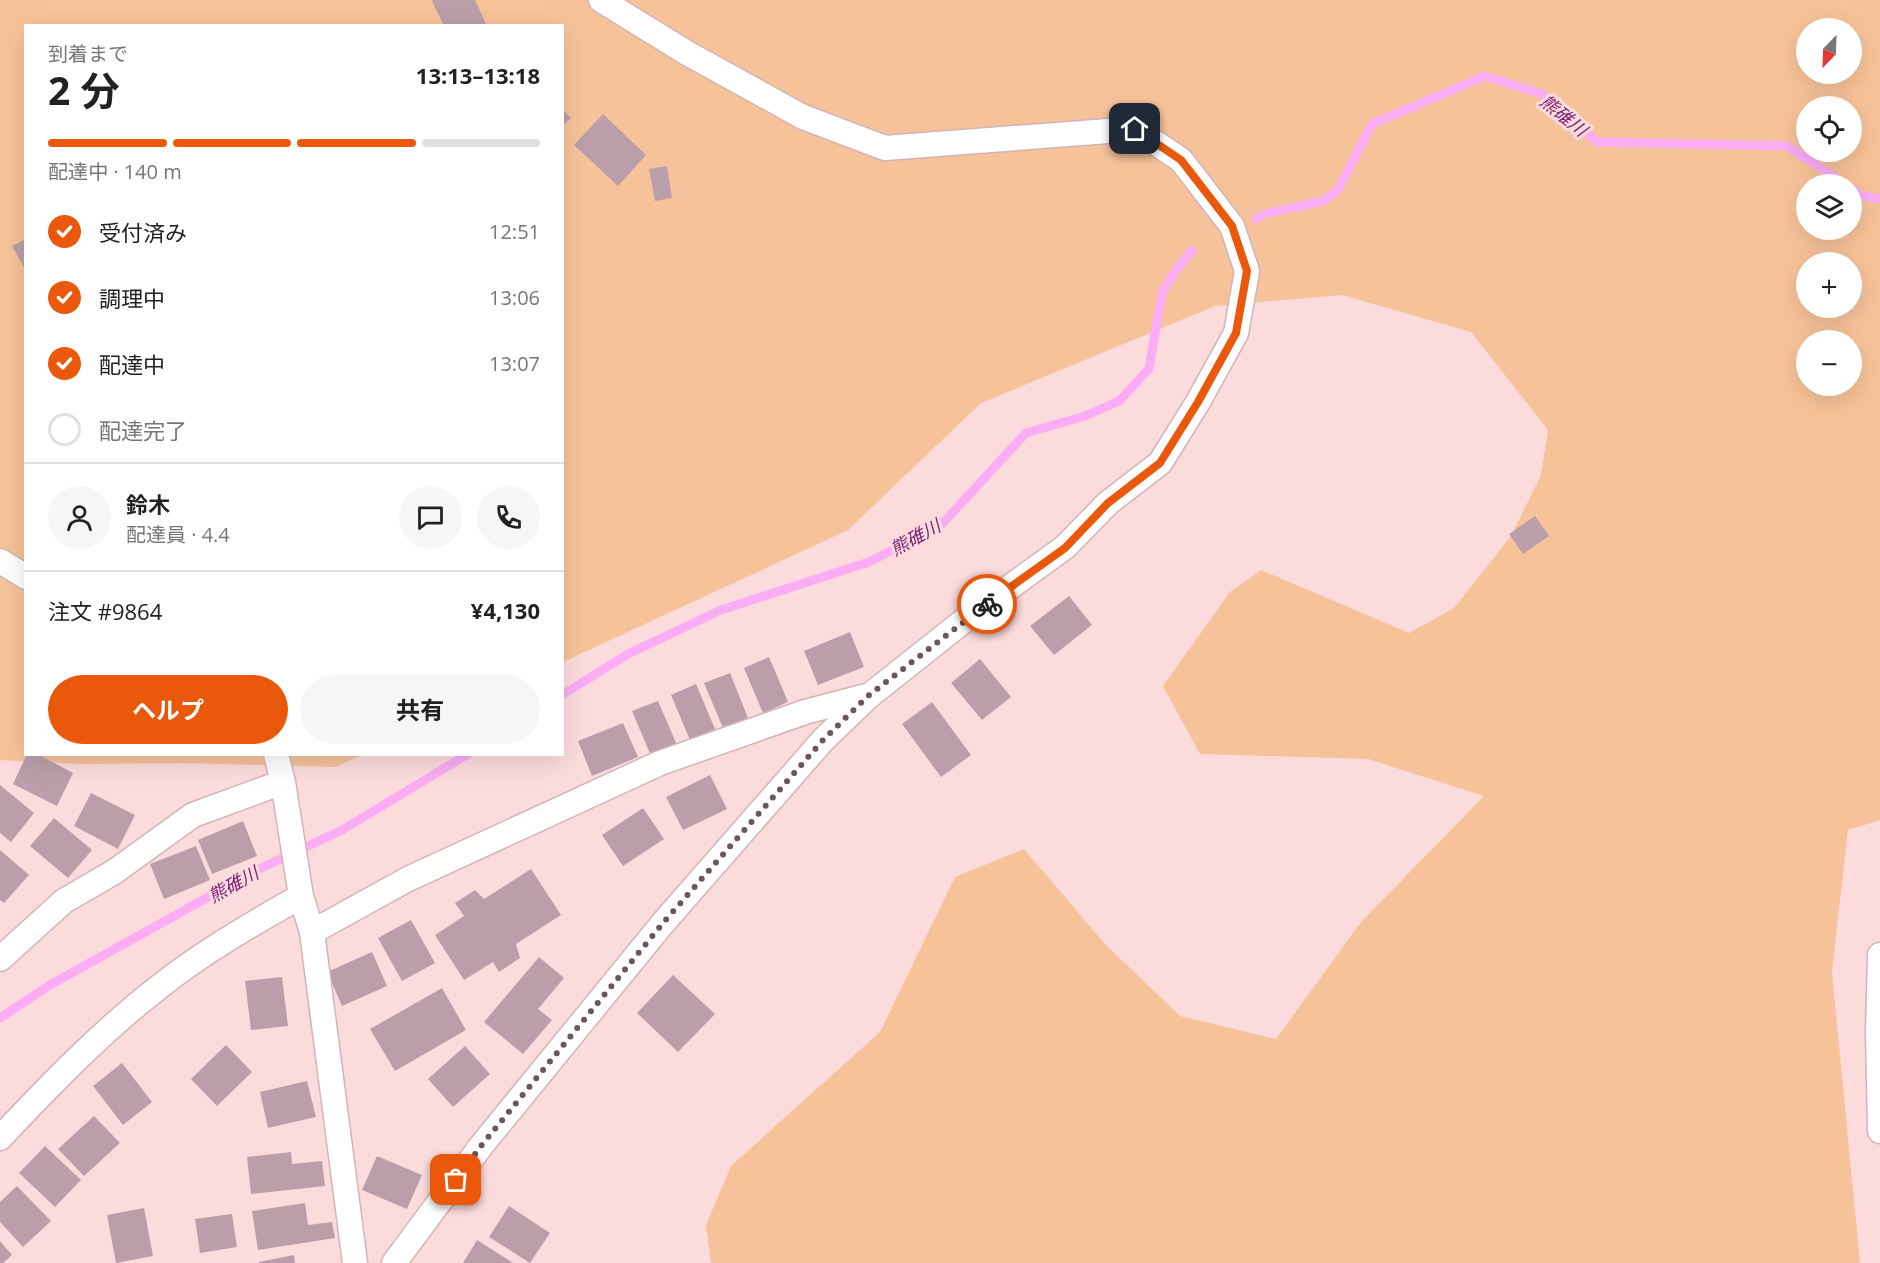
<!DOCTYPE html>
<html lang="ja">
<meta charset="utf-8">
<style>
body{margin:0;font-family:"Open Sans","Noto Sans JP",sans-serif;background:#f6f6f6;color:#222;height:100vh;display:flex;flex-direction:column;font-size:22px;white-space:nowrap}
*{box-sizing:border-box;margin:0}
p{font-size:20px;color:#767676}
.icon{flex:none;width:33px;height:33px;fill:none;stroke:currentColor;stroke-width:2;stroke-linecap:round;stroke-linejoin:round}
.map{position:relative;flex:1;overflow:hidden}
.drawer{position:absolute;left:24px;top:24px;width:540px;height:732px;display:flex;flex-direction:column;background:#fff;border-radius:0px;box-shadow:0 6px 24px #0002}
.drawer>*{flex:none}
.needle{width:39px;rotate:203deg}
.tools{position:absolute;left:1796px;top:18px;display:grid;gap:12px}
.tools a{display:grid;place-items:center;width:66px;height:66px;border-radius:50%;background:#fff;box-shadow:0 6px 24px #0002;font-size:30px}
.pin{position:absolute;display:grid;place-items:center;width:51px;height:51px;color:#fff;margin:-26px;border-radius:12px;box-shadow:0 3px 9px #0006}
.courier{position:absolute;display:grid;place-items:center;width:60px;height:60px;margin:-30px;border:4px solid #ea580c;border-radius:50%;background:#fff;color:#222;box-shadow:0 2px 8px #0007}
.head em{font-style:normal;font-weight:700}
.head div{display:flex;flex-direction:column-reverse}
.head{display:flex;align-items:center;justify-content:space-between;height:102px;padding:0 24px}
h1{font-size:39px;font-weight:700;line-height:45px}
.bar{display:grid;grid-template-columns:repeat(4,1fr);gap:9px 6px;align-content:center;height:72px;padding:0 24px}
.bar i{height:8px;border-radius:4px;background:#e0e0e0}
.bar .selected{background:#ea580c}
.bar p{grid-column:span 4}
.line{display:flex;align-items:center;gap:15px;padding:0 24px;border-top:2px solid #e0e0e0}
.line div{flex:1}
.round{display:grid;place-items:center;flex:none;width:63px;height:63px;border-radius:32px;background:#f6f6f6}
ol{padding:0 24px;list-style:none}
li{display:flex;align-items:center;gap:18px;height:66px}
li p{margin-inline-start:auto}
li .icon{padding:6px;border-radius:50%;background:#ea580c;color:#fff;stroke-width:4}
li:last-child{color:#767676}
li i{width:33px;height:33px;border:3px solid #e0e0e0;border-radius:50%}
.action{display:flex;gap:12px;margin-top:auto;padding:12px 24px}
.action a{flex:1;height:69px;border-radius:36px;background:#ea580c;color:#fff;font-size:24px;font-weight:700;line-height:69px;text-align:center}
.action a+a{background:#f6f6f6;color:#222}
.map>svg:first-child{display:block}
</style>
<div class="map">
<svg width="1880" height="1263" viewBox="0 0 1880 1263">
<rect width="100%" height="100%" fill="#fcdbdd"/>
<!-- green -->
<path fill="#f6c299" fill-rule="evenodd" d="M0,0h1880v820l-32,10 -16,142 28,291h-1149l-5,-38 25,-59 149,-134 75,-155 69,-28 82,96 74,71 96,23 85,-117 123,-126 -116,-37 -168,-5 -37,-68 67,-94 31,-22 148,63 45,-25 57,-72 30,-61 7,-45 -77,-98 -129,-37 -127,11 -234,97 -133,127 -285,132 -1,-636h-536v728l336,1 -26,12 -152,-4 -101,1 -83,-4zM1806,28h45v46h-45zM1806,106h45v46h-45zM1806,184h45v46h-45zM1806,262h45v46h-45zM1806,340h45v46h-45z"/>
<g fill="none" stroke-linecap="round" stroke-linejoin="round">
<!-- stream -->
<path stroke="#faadf4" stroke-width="9" d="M1851,188l12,8 17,3
M1256,219l8,-5 59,-13 15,-11 34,-66 113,-48 57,18 55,48 190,4 58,38
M562,695l66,-41 93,-44 148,-48 73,-38 84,-91 59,-17 34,-15 30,-32 13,-76 14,-23 16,-19
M0,1018l50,-33 207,-115 85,-40 126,-76"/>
</g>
<!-- building -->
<path fill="#ba9faa" d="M434,0h41l12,26h-43l-12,-25z
M562,109l9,9 -9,8z
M603,114l43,41 -28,31 -44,-41z
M667,166l5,32 -17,3 -6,-32z
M26,239v32l-14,-25z
M1535,516l14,20 -26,18 -14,-20z
M1069,596l23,29 -38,30 -24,-29z
M850,632l14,35 -46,18 -14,-34z
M769,657l19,45 -25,11 -19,-45z
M980,659l31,38 -29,23 -31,-37z
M730,673l18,45 -25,10 -19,-45z
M696,684l19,45 -25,11 -19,-45z
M658,701l19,44 -26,11 -19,-45z
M932,702l39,53 -30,22 -39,-53z
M623,723l15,34 -46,19 -14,-35z
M27,754h10l36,19 -16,33 -44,-22z
M710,775l17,34 -44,21 -17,-33z
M0,785l34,28 -23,29 -11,-9z
M91,793l44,22 -17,34 -44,-23z
M643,808l21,31 -41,27 -21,-31z
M54,818l38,32 -24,28 -38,-32z
M243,821l14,35 -45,18 -14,-34z
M196,846l14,34 -46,19 -14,-35z
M0,850l29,25 -25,28 -4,-3z
M531,869l30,46 -45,29 4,14 -21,14 -6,-10 -29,18 -29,-45 29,-19 -9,-13 20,-13 9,9z
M411,920l24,43 -33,18 -24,-43z
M372,952l15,34 -45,20 -15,-34z
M539,957l25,21 -26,31 14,11 -29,34 -39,-32z
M673,975l42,39 -37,38 -41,-39z
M282,977l6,49 -37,4 -6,-49z
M442,988l24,42 -71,41 -25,-42z
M226,1045l26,27 -35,34 -26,-27z
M465,1046l25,28 -37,33 -25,-28z
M122,1063l30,39 -29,23 -30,-39z
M307,1081l9,36 -48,11 -8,-36z
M94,1116l26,27 -36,33 -26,-27z
M45,1146l36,34 -26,27 -36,-34z
M291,1152l1,12 30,-3 3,25 -74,8 -4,-37z
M377,1156l45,19 -15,34 -45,-19z
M17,1186l34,35 -28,26 -23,-25v-20z
M305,1203l3,22 24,-3 3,16 -77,12 -6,-39z
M509,1206l41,27 -20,30 -41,-26z
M144,1208l9,48 -37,7 -9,-48z
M232,1214l5,33 -37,6 -5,-34z
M477,1240l36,23h-50z
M0,1241l12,14 -9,8h-3z
M294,1255l1,8h-36v-1z"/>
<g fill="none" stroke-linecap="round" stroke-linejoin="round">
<!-- street casing -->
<g stroke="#d3b4b6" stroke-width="27">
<path id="street" d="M0,561l26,16
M276,754l7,28 18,114 11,36 43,331
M312,932l96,-53 252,-116 145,-51 61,-16
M1880,955l-2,77 2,99
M0,959l64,-58 50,-29 79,-57 90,-33
M0,1138c50,-53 101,-106 159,-151 44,-35 93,-63 142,-91
M394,1263l87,-117 182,-223 161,-184 45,-43 97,-77 99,-72 43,-44 52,-40 38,-61 38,-69 11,-62 -15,-45 -51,-66 -46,-31 -250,19 -82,-31 -116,-64 -86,-53"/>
</g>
<!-- street -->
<use href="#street" stroke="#fff" stroke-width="24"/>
</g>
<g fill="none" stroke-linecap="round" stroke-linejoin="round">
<!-- done -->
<path stroke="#6a5758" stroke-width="6" stroke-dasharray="0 10.8" d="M456,1180l25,-34 182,-223 161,-184 44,-43 119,-92"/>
<!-- route -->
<path stroke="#ea580c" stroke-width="8" d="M987,604l78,-56 43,-45 52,-40 38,-61 38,-69 11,-62 -15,-45 -51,-66 -46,-31"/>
</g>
<g text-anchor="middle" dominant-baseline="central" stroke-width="6" stroke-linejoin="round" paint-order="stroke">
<!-- water labels -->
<g font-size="18" font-style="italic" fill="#7a2277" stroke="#fcdbdd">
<text transform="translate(1564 115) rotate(39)">熊碓川</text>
<text transform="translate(915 537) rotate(-29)">熊碓川</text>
<text transform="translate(233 884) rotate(-29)">熊碓川</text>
</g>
</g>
</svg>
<div class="tools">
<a><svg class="needle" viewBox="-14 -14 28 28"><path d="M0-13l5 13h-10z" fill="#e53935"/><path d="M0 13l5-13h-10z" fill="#767676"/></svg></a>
<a><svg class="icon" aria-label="locate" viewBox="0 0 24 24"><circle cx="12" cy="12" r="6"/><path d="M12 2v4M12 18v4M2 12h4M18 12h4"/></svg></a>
<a><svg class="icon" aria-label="layers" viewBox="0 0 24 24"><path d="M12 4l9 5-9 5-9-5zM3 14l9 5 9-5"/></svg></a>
<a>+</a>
<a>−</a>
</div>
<div class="pin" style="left:456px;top:1180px;background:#ea580c"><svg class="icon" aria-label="bag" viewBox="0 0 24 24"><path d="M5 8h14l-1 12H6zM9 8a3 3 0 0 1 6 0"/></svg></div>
<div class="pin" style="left:1135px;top:129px;background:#1f2937"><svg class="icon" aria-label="home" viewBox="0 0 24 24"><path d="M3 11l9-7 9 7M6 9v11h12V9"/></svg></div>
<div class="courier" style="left:987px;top:604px"><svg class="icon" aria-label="bike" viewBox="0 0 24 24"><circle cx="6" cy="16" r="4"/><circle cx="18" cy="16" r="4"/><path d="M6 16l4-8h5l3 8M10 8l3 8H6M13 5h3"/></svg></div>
<section class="drawer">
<div class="head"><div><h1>2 分</h1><p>到着まで</p></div><em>13:13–13:18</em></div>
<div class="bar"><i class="selected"></i><i class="selected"></i><i class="selected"></i><i></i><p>配達中 · 140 m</p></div>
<ol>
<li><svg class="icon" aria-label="check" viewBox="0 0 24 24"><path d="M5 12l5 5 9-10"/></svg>受付済み<p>12:51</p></li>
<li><svg class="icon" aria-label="check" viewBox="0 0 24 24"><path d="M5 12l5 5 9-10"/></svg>調理中<p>13:06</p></li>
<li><svg class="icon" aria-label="check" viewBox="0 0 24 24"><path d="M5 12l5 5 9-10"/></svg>配達中<p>13:07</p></li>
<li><i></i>配達完了</li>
</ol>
<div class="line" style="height:108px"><a class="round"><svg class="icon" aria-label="person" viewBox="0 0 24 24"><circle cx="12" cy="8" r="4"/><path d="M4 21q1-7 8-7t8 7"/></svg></a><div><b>鈴木</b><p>配達員 · 4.4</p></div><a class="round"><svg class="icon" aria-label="chat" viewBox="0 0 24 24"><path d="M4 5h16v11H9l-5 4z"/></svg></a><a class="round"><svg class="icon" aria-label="phone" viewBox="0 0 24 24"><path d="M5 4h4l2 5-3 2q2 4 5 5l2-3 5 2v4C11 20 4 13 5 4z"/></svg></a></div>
<div class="line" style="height:78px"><div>注文 #9864</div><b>¥4,130</b></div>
<div class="action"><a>ヘルプ</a><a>共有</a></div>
</section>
</div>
